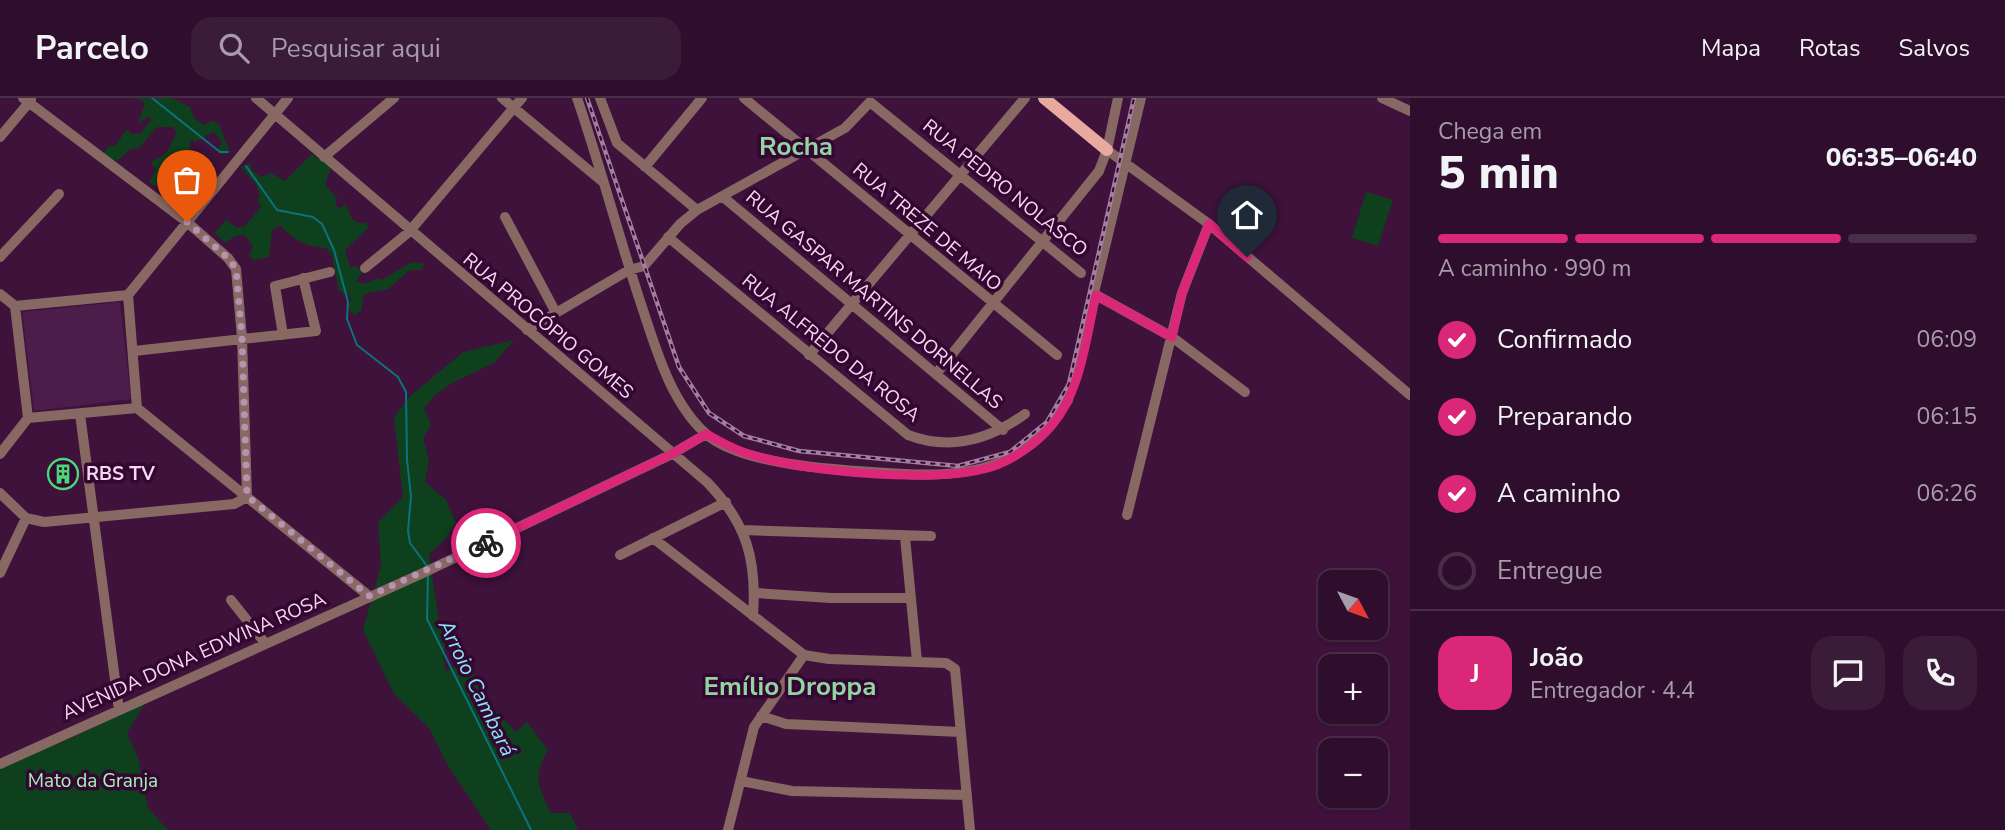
<!DOCTYPE html>
<html lang="pt">
<meta charset="utf-8">
<style>
body{margin:0;font-family:"Nunito Sans",sans-serif;background:#3a1c38;color:#f1f3f6;height:100vh;display:flex;flex-direction:column;font-size:26px;white-space:nowrap}
*{box-sizing:border-box;margin:0}
p{font-size:23px;color:#a79ca9}
.icon{flex:none;width:38px;height:38px;fill:none;stroke:currentColor;stroke-width:2;stroke-linecap:round;stroke-linejoin:round}
.map{position:relative;flex:1;overflow:hidden}
.side{display:flex;flex-direction:column;background:#2e0e2c;width:595px}
.side>*{flex:none}
.needle{width:46px;rotate:131deg}
.fabs{position:absolute;left:1318px;top:472px;display:grid;gap:14px}
.fabs a{display:grid;place-items:center;width:70px;height:70px;border-radius:14px;background:#2e0e2c;box-shadow:0 2px 5px #0004,0 0 0 2px #492e48;font-size:35px}
.pin{position:absolute;display:grid;place-items:center;width:60px;height:60px;color:#fff;margin:-72px -30px;border-radius:50% 50% 50% 0;rotate:-45deg;box-shadow:0 0 7px #0007}
.pin .icon{rotate:45deg}
.courier{position:absolute;display:grid;place-items:center;width:70px;height:70px;margin:-35px;border:5px solid #db2777;border-radius:50%;background:#fff;color:#222;box-shadow:0 2px 9px #0007}
.head em{font-style:normal;font-weight:800}
.head div{display:flex;flex-direction:column-reverse}
.head{display:flex;align-items:center;justify-content:space-between;height:119px;padding:0 28px}
h1{font-size:46px;font-weight:800;line-height:52px}
.bar{display:grid;grid-template-columns:repeat(4,1fr);gap:10px 7px;align-content:center;height:84px;padding:0 28px}
.bar i{height:9px;border-radius:5px;background:#492e48}
.bar .active{background:#db2777}
.bar p{grid-column:span 4}
.line{display:flex;align-items:center;gap:18px;padding:0 28px;border-top:2px solid #492e48}
.line div{flex:1}
.round{display:grid;place-items:center;flex:none;width:74px;height:74px;border-radius:21px;background:#3a1c38}
ol{padding:0 28px;list-style:none}
li{display:flex;align-items:center;gap:21px;height:77px}
li p{margin-inline-start:auto}
li .icon{padding:7px;border-radius:50%;background:#db2777;color:#fff;stroke-width:4}
li:last-child{color:#a79ca9}
li i{width:38px;height:38px;border:4px solid #492e48;border-radius:50%}
header{display:flex;align-items:center;gap:42px;box-sizing:border-box;height:98px;padding:0 35px;background:#2e0e2c;border-bottom:2px solid #492e48}
header strong{font-size:33px}
nav{display:flex;gap:38px;margin-inline-start:auto;font-size:24px}
.search{width:490px;height:63px;background:#3a1c38;display:flex;align-items:center;gap:18px;box-sizing:border-box;padding:0 24px;border-radius:21px;color:#a79ca9;font-size:26px}
main{display:flex;flex:1;min-height:0}
.map>svg:first-child{display:block}
</style>
<header>
<strong>Parcelo</strong>
<div class="search"><svg class="icon" aria-label="search" viewBox="0 0 24 24"><circle cx="10" cy="10" r="6"/><path d="M15 15l6 6"/></svg>Pesquisar aqui</div>
<nav><a>Mapa</a><a>Rotas</a><a>Salvos</a></nav>
</header>
<main>
<div class="map">
<svg width="1410" height="732" viewBox="0 0 1410 732">
<rect width="100%" height="100%" fill="#3e123b"/>
<!-- built -->
<path fill="#4c1c4a" d="M120,204l11,97 -97,12 -12,-99z"/>
<!-- green -->
<path fill="#0e401e" d="M131,0h41l18,9 4,11 10,7 8,-4 7,3 10,26 -6,5 -5,-5 4,-8 -8,-10 -19,10 -4,-3 -2,20 -16,16 -18,11 -6,-3 7,-14 -5,-6 16,-11 10,-20 -5,-5h-15l-18,21 -8,1 -14,12 -7,-1 -6,-7 5,-7h6l12,-17 4,5h9l12,-15 -3,-2 -11,6 7,-19 -6,-5z
M312,56l19,13 -6,18 12,13 -2,7 4,3 7,-4 6,15 9,5 6,-2 1,6 -23,22 5,17h8l4,6 -6,8 7,3 15,-6 4,2 30,-18 12,2 -2,6h-12l-22,19 -24,5 -3,17 -7,4 -7,-9 4,-6 -4,-6 -8,-3 -7,-36 -6,-7c-21,-2 -32,-7 -46,-23l-8,5 -3,27 -16,3 -4,-5 4,-9 -8,-11 -10,1 -10,7 -10,-10 11,-13 11,8 7,-1 18,-21 -5,-4 3,-5 -4,-13 -15,-17 10,-4v7l10,7 10,-4 14,8z
M1366,94l27,8 -15,46 -26,-8z
M514,242l-20,23 -40,19 -18,12 -12,14 7,17 -8,13 6,22 -4,22 21,18 10,23 -10,15 -17,17 10,65 12,9 -8,26 3,16 17,-8 10,6c3,28 26,41 42,63l12,-10 21,28c-15,26 -10,37 3,63h19l8,17h-87l-43,-64 -19,-38 -35,-34 -31,-64 18,-65 -3,-43 25,-25 -9,-79 14,-20 55,-46z
M145,605l-18,30 11,24 10,51 20,22h-168v-62l25,-14 33,-10z"/>
<g fill="none" stroke-linecap="round" stroke-linejoin="round">
<!-- stream -->
<path stroke="#0c7280" stroke-width="2" d="M152,0l68,54h8
M246,68l31,44 36,7 9,7 12,26 14,52 -1,17 10,26 41,32 8,15 1,68 4,36 -3,35 2,12 17,23
M428,476l-1,45 104,211"/>
<!-- minor -->
<path stroke="#876863" stroke-width="10" d="M256,0l452,385c39,41 49,77 45,133
M502,0l101,84
M577,0c23,67 41,136 63,203 15,44 29,99 65,132 38,35 149,38 200,41 73,4 123,-10 163,-74l73,-302
M600,0l17,45 80,67
M744,0l313,257
M1382,0l28,13
M0,39l31,-37
M1107,52l102,74 201,171
M324,59l70,-59
M645,69l57,-69
M723,99l280,233
M505,119l50,94
M668,139l240,198c42,16 81,5 117,-21
M0,159l59,-63
M365,170l44,-36 113,-134
M0,196l15,12
M128,197l160,-197
M1096,197l76,42 73,55
M527,232l102,-60 15,-4 36,-42 17,-14 148,-82 25,-26 211,171
M283,237l-8,-49 55,-14
M134,253l182,-20 -13,-53
M809,257l216,-257
M936,276l163,-203 8,-21 11,-52
M137,310l-9,-113 -113,11 13,112 109,-10 232,188
M80,316l39,296
M0,356l28,-36
M0,395l26,25 18,4 190,-18 13,-7 -5,-159 -6,-69 -8,-11 -41,-36 -164,-124
M1127,417l55,-222 27,-69
M742,432l189,6
M905,439l12,124
M653,440l151,117 25,4 117,4 9,6 15,161
M620,457l106,-53
M0,475l26,-55
M755,495l76,5h79
M231,502l34,43
M761,618l25,8 174,8
M0,666l423,-191 249,-119 34,-20
M741,683l51,10 175,4
M728,732l26,-103 50,-72"/>
<!-- major -->
<path stroke="#e8a99e" stroke-width="12" d="M1044,0l63,52"/>
<!-- rail casing -->
<g stroke="#a27f9f" stroke-width="4.5">
<path id="rail" d="M587,0l92,269 30,46 35,23 55,15 159,15 52,-14 37,-30 22,-38 65,-286"/>
</g>
<!-- rail -->
<use href="#rail" stroke="#330731" stroke-width="2" stroke-dasharray="5" stroke-linecap="butt"/>
</g>
<g fill="none" stroke-linecap="round" stroke-linejoin="round">
<!-- done -->
<path stroke="#b593b1" stroke-width="7" stroke-dasharray="0 12.6" d="M187,124l41,36 8,11 6,69 5,158 122,100 117,-53"/>
<!-- route -->
<path stroke="#db2777" stroke-width="9" d="M486,445l186,-89 34,-20c14,7 28,16 43,20 56,18 186,30 242,13 22,-7 46,-24 61,-42 29,-34 34,-87 44,-130l76,42 10,-44 27,-69 38,33"/>
</g>
<!-- icons -->
<defs>
<g id="building-ring" transform="scale(1.575)"><circle r="9.5" fill="#330731" stroke="#4cd677" stroke-width="1.5"/><path d="M-4-6H4V6H1V3H-1V6H-4ZM-2.5-4.3h1.7v1.8h-1.7ZM.8-4.3h1.7v1.8H.8ZM-2.5-1h1.7V.8h-1.7ZM.8-1h1.7V.8H.8Z" fill="#4cd677"/></g>
</defs>
<g fill-rule="evenodd">
<use href="#building-ring" x="63" y="376"/>
</g>
<g text-anchor="middle" dominant-baseline="central" stroke-width="7" stroke-linejoin="round" paint-order="stroke">
<!-- street labels -->
<g font-size="19" fill="#f5d9f1" stroke="#330731">
<text transform="translate(1005 90) rotate(39)">RUA PEDRO NOLASCO</text>
<text transform="translate(927 129) rotate(40)">RUA TREZE DE MAIO</text>
<text transform="translate(874 202) rotate(40)">RUA GASPAR MARTINS DORNELLAS</text>
<text transform="translate(548 228) rotate(40)">RUA PROCÓPIO GOMES</text>
<text transform="translate(831 250) rotate(39)">RUA ALFREDO DA ROSA</text>
<text transform="translate(194 558) rotate(-24)">AVENIDA DONA EDWINA ROSA</text>
</g>
<!-- poi labels -->
<g font-size="19" font-weight="bold" fill="#f5d9f1" stroke="#330731" text-anchor="start">
<text x="86" y="376">RBS TV</text>
</g>
<!-- park labels -->
<g font-size="19" fill="#a5f3b5" stroke="#330731">
<text x="93" y="683">Mato da Granja</text>
</g>
<!-- water labels -->
<g font-size="21" font-style="italic" fill="#8ae8f9" stroke="#330731">
<text transform="translate(477 590) rotate(64)">Arroio Cambará</text>
</g>
<!-- district labels -->
<g font-size="26" font-weight="bold" fill="#93d5a1" stroke="#330731">
<text x="796" y="48">Rocha</text>
<text x="790" y="588">Emílio Droppa</text>
</g>
</g>
</svg>
<div class="fabs">
<a><svg class="needle" viewBox="-14 -14 28 28"><path d="M0-13l5 13h-10z" fill="#e53935"/><path d="M0 13l5-13h-10z" fill="#a79ca9"/></svg></a>
<a>+</a>
<a>−</a>
</div>
<div class="pin" style="left:187px;top:124px;background:#ea580c"><svg class="icon" aria-label="bag" viewBox="0 0 24 24"><path d="M5 8h14l-1 12H6zM9 8a3 3 0 0 1 6 0"/></svg></div>
<div class="pin" style="left:1247px;top:159px;background:#1f2937"><svg class="icon" aria-label="home" viewBox="0 0 24 24"><path d="M3 11l9-7 9 7M6 9v11h12V9"/></svg></div>
<div class="courier" style="left:486px;top:445px"><svg class="icon" aria-label="bike" viewBox="0 0 24 24"><circle cx="6" cy="16" r="4"/><circle cx="18" cy="16" r="4"/><path d="M6 16l4-8h5l3 8M10 8l3 8H6M13 5h3"/></svg></div>
</div>
<section class="side">
<div class="head"><div><h1>5 min</h1><p>Chega em</p></div><em>06:35–06:40</em></div>
<div class="bar"><i class="active"></i><i class="active"></i><i class="active"></i><i></i><p>A caminho · 990 m</p></div>
<ol>
<li><svg class="icon" aria-label="check" viewBox="0 0 24 24"><path d="M5 12l5 5 9-10"/></svg>Confirmado<p>06:09</p></li>
<li><svg class="icon" aria-label="check" viewBox="0 0 24 24"><path d="M5 12l5 5 9-10"/></svg>Preparando<p>06:15</p></li>
<li><svg class="icon" aria-label="check" viewBox="0 0 24 24"><path d="M5 12l5 5 9-10"/></svg>A caminho<p>06:26</p></li>
<li><i></i>Entregue</li>
</ol>
<div class="line" style="height:126px"><b class="round" style="background:#db2777;color:#fff">J</b><div><b>João</b><p>Entregador · 4.4</p></div><a class="round"><svg class="icon" aria-label="chat" viewBox="0 0 24 24"><path d="M4 5h16v11H9l-5 4z"/></svg></a><a class="round"><svg class="icon" aria-label="phone" viewBox="0 0 24 24"><path d="M5 4h4l2 5-3 2q2 4 5 5l2-3 5 2v4C11 20 4 13 5 4z"/></svg></a></div>
</section>
</main>
